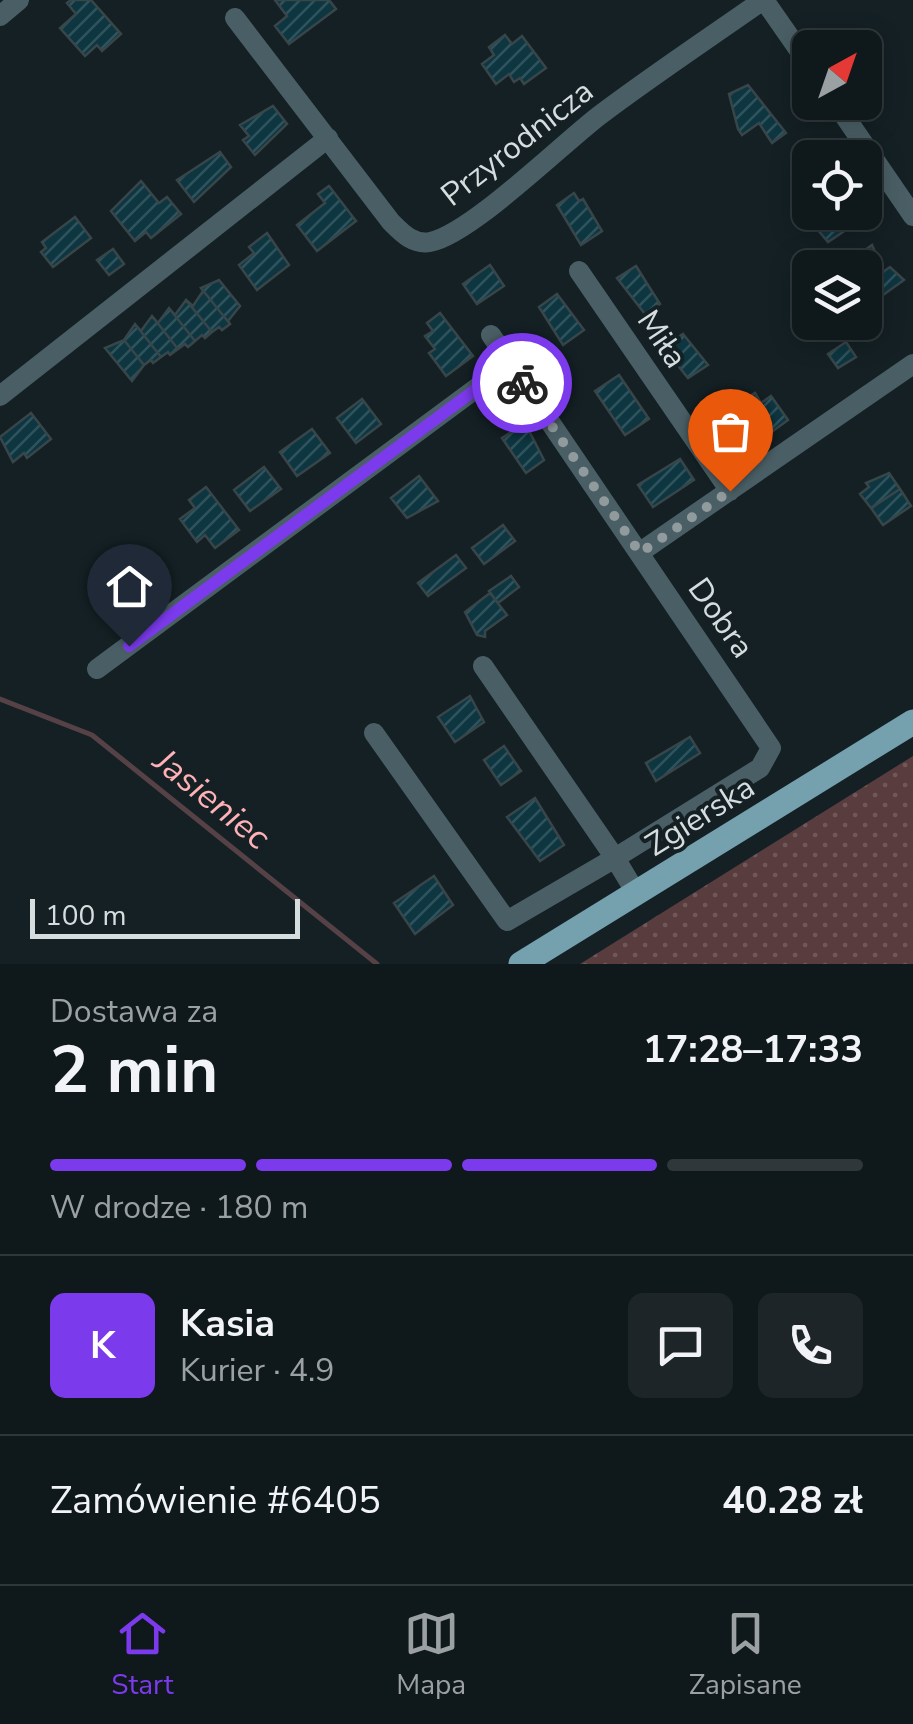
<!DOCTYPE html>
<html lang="pl">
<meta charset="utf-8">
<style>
body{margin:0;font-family:"Nunito Sans",sans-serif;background:#1d2528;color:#f1f3f6;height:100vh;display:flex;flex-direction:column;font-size:38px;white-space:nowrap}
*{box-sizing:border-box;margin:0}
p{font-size:32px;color:#9ba0a3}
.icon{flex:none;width:55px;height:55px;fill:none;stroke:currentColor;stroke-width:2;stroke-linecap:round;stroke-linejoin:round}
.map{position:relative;height:964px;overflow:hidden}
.sheet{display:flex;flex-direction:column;background:#0f181b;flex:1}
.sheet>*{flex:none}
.needle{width:65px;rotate:40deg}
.fabs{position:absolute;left:792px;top:30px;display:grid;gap:20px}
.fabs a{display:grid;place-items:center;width:90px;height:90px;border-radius:15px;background:#0f181b;box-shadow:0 5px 25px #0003,0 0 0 2px #2f373a;font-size:50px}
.scale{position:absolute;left:30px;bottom:25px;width:270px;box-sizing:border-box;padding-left:10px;border:5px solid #d5dddf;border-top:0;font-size:28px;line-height:35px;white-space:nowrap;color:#d5dddf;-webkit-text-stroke:8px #142024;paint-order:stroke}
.pin{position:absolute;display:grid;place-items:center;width:85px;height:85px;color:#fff;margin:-102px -42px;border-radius:50% 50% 50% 0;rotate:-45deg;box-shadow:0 0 10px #0007}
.pin .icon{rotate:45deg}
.courier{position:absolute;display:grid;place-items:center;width:100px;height:100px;margin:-50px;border:8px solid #7c3aed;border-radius:50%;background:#fff;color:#222;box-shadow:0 2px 12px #0007}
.headline em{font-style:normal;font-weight:700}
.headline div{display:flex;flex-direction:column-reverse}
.headline{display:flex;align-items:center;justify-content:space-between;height:170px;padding:0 50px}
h1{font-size:65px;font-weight:700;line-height:75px}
.bar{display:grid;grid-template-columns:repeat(4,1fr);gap:15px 10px;align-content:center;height:120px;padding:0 50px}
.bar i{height:12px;border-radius:8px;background:#2f373a}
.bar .on{background:#7c3aed}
.bar p{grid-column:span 4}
.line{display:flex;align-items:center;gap:25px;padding:0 50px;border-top:2px solid #2f373a}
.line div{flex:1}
.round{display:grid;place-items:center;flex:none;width:105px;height:105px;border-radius:15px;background:#1d2528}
.tabs{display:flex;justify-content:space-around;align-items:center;height:140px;border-top:2px solid #2f373a;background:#0f181b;font-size:28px;color:#9ba0a3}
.tabs a{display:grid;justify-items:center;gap:5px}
.tabs .on{color:#7c3aed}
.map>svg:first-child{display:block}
</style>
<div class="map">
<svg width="913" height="964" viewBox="0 0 913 964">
<defs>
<pattern id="grass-dots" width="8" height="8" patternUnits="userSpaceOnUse" patternTransform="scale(2.5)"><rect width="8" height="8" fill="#593c3e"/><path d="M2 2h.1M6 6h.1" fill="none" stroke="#705859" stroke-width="1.8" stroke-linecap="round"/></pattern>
<pattern id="building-hatch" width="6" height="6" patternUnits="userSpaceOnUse" patternTransform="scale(2.5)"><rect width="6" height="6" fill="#0d3641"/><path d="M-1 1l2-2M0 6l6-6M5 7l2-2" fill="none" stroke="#2f535c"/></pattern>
</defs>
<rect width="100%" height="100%" fill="#142024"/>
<!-- grass -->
<path fill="url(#grass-dots)" d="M913,756v208h-333z"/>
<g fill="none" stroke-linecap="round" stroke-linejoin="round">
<!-- stream -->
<path stroke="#564246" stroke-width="5" d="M0,699l92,36 285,229"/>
</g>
<!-- building -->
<path fill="url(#building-hatch)" stroke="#384549" stroke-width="2.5" d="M71,0h20l30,34 -19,17 -5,-6 -12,11 -25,-28 16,-14 -9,-11z
M275,0h54l7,9 -47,35 -14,-18 12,-10z
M505,35l7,9 10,-8 24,32 -22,16 -4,-6 -6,4 -5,-8 -13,10 -14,-20 12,-9 -5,-8z
M748,85l38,48 -14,10 -13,-20 -17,12 -4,-6 -9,-35z
M273,106l14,18 -32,31 -12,-15 6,-4 -9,-11z
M220,152l11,15 -37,35 -17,-22z
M141,181l18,22 8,-6 14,17 -30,24 -5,-6 -11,9 -24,-30z
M329,186l27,35 -39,30 -20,-26 28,-22 -7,-9z
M574,193l5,8 4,-2 19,32 -21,14 -24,-40z
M810,194v18h25l3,5 5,15 -15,10 -30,-36z
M75,217l16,21 -38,29 -12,-15 5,-4 -4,-6z
M267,233l22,32 -32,25 -18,-25 15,-12 -5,-6z
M872,245l7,16 -13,10 7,8 17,-12 14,13 -39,28v-40h-24z
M113,249l11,15 -15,11 -12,-15z
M490,265l14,21 -27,18 -14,-20z
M636,266l24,38 -15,10 -28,-36z
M219,280l21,26 -12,15 2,3 -29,-36z
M201,288l29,36 -8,6 -3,-3 -7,5 -26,-32 7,6 10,-15z
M557,294l27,36 -21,15 -24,-38z
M186,300l26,32 -7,6 -3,-3 -7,6 -26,-33 6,7z
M169,308l26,33 -7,6 -3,-3 -7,5 -26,-33 6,7z
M440,313l33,43 -27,20 -17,-23 6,-4 -10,-13 8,-5 -6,-8z
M152,316l26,33 -8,6 -2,-3 -7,5 -26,-33 6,7z
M135,324l26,33 -8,6 -2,-3 -7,5 -20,-25z
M683,334l25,31 -20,13 -25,-31z
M124,340l20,25 -12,16 -27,-33z
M846,342l10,15 -18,11 -10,-14z
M619,375l30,44 -24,16 -30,-44z
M755,393l6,10 10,-7 17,24 -26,19 -4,-5 -8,6 -22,-32z
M362,399l19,25 -25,19 -19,-25z
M31,413l20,26 -24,19 -3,-5 -11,9 -13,-25z
M525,423l19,37 -18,13 -24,-35z
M312,429l18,24 -33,23 -17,-24z
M680,459l14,21 -41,27 -15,-22z
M264,467l17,22 -31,22 -16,-21z
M889,473l11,16 -29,19 -11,-14 9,-7 -3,-4z
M419,476l19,25 -31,17 -16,-20z
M206,487l33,43 -24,18 -10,-13 -8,7 -17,-23 15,-11 -6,-8z
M900,489l11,17 -28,19 -12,-17z
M503,525l12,16 -31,23 -12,-16z
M456,555l10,13 -38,28 -10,-13z
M121,574l15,20 -31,22 -14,-20z
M511,576l8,11 -21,16 -9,-12z
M490,593l17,22 -22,16v6l-8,-2 -12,-23z
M470,696l14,26 -29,20 -17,-25z
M690,737l10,16 -44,28 -10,-18z
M504,746l17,25 -20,14 -17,-25z
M535,798l29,47 -24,16 -33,-44z
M434,876l19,29 -38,29 -21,-31z"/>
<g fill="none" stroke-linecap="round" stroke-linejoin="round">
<!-- minor -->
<path stroke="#4a5f65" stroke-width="20" d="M764,0l46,66
M0,16l19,-16
M235,18l156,204c11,11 22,23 39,20 41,-8 133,-99 170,-127 53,-40 109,-77 163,-115
M835,102l78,114
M579,271l151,220
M0,396l328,-258
M639,553l274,-189
M483,666l132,192 145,-90 11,-20 -280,-413
M97,669l412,-305
M374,733l133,188 108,-63 21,35"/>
<!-- major -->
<path stroke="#75a0ae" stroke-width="25" d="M521,964l392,-242"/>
</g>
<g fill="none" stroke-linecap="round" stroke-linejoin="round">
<!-- done -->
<path stroke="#919b9e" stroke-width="10" stroke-dasharray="0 18" d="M522,383l118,170 90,-62"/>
<!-- route -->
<path stroke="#7c3aed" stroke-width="12" d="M129,646l381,-282 12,19"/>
</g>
<g text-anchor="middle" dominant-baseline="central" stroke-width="8" stroke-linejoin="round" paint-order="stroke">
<!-- street labels -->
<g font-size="32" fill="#d5dddf" stroke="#142024">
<text transform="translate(517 143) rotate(-38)">Przyrodnicza</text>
<text transform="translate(662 339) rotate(56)">Miła</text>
<text transform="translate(721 618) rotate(55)">Dobra</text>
<text transform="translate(700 816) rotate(-32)">Zgierska</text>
</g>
<!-- water labels -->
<g font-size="35" font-style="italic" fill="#feb1b6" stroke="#142024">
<text transform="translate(212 799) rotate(39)">Jasieniec</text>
</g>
</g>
</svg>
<div class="fabs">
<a><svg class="needle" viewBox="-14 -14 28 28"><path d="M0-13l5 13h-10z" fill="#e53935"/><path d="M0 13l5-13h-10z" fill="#9ba0a3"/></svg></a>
<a><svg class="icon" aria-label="locate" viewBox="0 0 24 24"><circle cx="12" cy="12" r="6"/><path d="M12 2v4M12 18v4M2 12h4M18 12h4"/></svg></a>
<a><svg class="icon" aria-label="layers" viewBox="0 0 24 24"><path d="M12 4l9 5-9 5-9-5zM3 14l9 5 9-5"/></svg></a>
</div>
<div class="scale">100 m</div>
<div class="pin" style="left:730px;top:491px;background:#ea580c"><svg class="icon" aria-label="bag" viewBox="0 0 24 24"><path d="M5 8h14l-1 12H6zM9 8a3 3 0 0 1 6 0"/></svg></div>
<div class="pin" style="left:129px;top:646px;background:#1f2937"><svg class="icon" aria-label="home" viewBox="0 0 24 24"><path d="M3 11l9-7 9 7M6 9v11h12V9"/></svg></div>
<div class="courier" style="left:522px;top:383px"><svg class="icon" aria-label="bike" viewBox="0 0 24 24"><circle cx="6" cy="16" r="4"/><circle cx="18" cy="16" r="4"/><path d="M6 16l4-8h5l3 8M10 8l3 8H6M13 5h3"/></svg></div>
</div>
<section class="sheet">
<div class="headline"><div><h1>2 min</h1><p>Dostawa za</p></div><em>17:28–17:33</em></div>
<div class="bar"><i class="on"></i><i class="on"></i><i class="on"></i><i></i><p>W drodze · 180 m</p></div>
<div class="line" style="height:180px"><b class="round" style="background:#7c3aed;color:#fff">K</b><div><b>Kasia</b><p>Kurier · 4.9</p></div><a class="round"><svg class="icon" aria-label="chat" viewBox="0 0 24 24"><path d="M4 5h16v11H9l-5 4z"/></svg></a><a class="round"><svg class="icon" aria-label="phone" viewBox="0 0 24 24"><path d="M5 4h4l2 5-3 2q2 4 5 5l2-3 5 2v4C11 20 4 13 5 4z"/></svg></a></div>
<div class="line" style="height:130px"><div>Zamówienie #6405</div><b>40.28 zł</b></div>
</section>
<nav class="tabs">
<a class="on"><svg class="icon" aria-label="home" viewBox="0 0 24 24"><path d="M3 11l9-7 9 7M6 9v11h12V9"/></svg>Start</a>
<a><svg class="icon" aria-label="map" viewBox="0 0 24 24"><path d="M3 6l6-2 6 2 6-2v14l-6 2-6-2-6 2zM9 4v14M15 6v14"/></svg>Mapa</a>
<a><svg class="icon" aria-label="saved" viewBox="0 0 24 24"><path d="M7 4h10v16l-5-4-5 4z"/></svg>Zapisane</a>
</nav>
